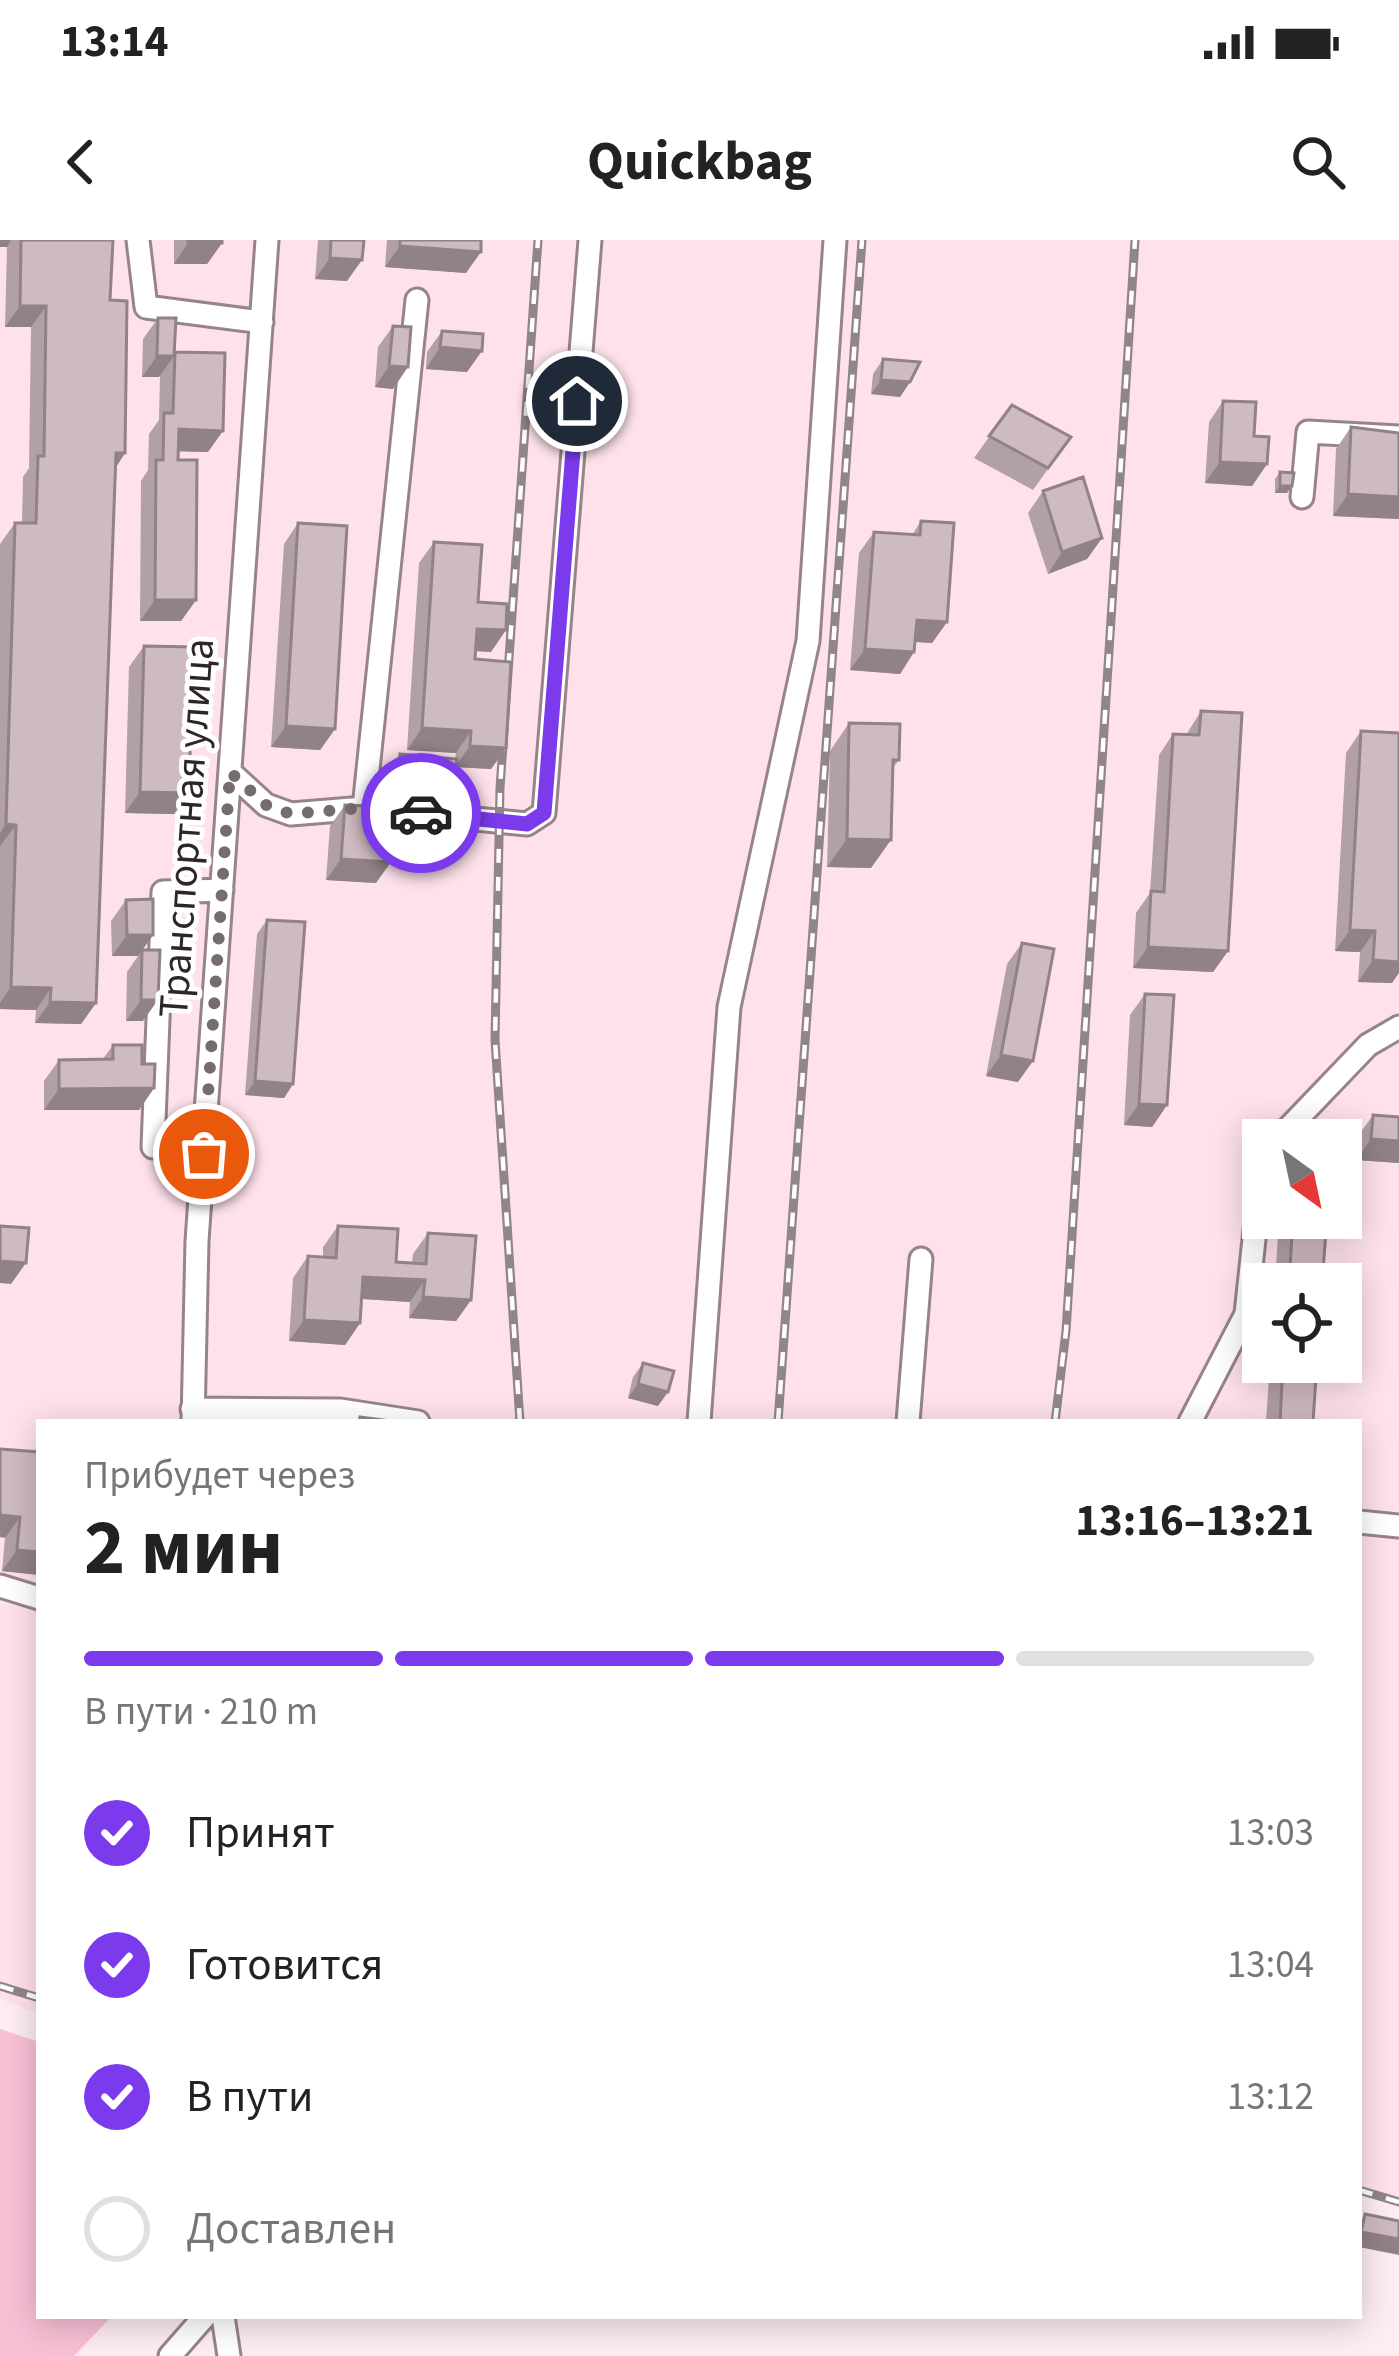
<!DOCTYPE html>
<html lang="ru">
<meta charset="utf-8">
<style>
body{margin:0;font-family:"Source Sans 3",sans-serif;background:#f2f2f2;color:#222;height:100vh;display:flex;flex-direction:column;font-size:45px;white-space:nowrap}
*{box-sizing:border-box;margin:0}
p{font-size:39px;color:#767676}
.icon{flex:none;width:66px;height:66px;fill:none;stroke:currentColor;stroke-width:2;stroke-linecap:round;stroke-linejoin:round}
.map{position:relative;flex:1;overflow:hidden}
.details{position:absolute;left:36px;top:1179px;width:1326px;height:900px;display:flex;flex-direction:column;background:#fff;border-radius:0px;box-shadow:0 6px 30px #0003}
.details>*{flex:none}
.needle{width:78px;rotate:147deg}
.fabs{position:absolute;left:1242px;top:879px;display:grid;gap:24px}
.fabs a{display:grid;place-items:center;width:120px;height:120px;border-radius:0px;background:#fff;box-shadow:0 6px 30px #0003;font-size:60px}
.pin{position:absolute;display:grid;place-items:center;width:102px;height:102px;color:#fff;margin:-51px;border:6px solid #fff;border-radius:50%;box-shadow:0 3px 12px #0007}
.courier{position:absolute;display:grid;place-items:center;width:120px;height:120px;margin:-60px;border:9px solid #7c3aed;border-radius:50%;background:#fff;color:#222;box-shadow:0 3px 15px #0007}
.overview em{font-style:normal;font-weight:700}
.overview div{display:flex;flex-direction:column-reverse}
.overview{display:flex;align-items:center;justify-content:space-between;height:204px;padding:0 48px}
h1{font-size:78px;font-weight:700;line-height:90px}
.bar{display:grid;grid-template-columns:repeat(4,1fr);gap:18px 12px;align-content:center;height:144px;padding:0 48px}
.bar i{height:15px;border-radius:9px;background:#e0e0e0}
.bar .on{background:#7c3aed}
.bar p{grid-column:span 4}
ol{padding:0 48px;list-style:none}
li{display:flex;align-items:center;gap:36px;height:132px}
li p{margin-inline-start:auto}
li .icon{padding:12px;border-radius:50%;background:#7c3aed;color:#fff;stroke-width:4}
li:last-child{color:#767676}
li i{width:66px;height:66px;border:6px solid #e0e0e0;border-radius:50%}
.status{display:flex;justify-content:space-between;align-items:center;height:84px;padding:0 60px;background:#fff;direction:ltr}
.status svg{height:33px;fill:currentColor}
header{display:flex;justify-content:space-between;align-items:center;height:156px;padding:0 48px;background:#fff;font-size:54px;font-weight:700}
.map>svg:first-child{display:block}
</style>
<div class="status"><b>13:14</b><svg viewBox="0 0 49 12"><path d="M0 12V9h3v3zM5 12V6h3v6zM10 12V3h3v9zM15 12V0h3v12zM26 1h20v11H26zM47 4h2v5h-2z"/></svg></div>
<header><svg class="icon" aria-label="back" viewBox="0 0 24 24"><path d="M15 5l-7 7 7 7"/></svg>Quickbag<svg class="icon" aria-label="search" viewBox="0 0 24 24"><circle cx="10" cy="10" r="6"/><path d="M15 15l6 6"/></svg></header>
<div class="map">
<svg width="1399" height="2116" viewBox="0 0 1399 2116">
<rect width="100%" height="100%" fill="#fdecf2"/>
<!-- built -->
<path fill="#fee1eb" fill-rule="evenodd" d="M0,0h1399v1956l-40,3v-777h-1320v592l-39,-15zM1263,900h78v78h-78zM1263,1044h78v78h-78z"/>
<!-- green -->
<path fill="#f8bfd5" d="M0,1789l39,13v274h73l-38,40h-74z"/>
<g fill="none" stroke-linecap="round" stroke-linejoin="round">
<!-- minor casing -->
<g stroke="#97848b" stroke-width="27">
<path id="minor" d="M138,0l8,67 116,15
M1302,257l6,-65 91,5
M230,532l36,33 25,9 73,-6 163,16 17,-11 46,-573
M364,568l53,-508
M1277,900l91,-95 31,-18
M153,907l10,-255 59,-2
M192,1169l148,1 78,12
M193,1182l4,-181 70,-1001
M699,1182l30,-415 79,-366 27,-401
M908,1182l13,-163
M1190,1182l56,-108 17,-159
M1359,1282l40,4
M0,1346l39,12
M223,2076l6,40
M170,2116l35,-40"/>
</g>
<!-- minor -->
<use href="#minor" stroke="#fff" stroke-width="21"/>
<!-- rail casing -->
<g stroke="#918589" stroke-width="9">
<path id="rail" d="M520,1182l-25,-382 5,-252 38,-548
M778,1182l84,-1182
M1055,1182l11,-91 69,-1091
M0,1746l39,12
M1359,1950l40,12"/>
</g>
<!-- rail -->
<use href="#rail" stroke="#fefefe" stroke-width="4.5" stroke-dasharray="14" stroke-linecap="butt"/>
</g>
<!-- wall -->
<path fill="#b1a0a6" d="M0,0h113l-3,60 15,153 -9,14 -20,536 -15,21 -46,-1 1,-13 -36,-1v-465l15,-21h7l1,-46 6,-9 2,-141h-26l2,-80h-7z
M174,0h48v3l-15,21h-33z
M318,0h46l-17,41 -32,-2z
M387,0h94l-15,33 -81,-6z
M158,78l16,35 34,99 -30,-1 18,149 -15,21h-41l1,-140 7,-11 1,-36 10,-14 1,-44 -18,1 1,-38z
M393,86v63l-18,-2 3,-40z
M442,91l25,41 -41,-3 1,-17z
M883,119l27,23 -10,15 -29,-3 2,-20z
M1223,161l31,35 13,28 -15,22 -47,-3 4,-61z
M1012,165l59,32 -38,53 -59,-32z
M1351,187l48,6v86l-66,-3 3,-67z
M1280,232l7,21h-12v-14z
M1043,251l59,47 -15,21 -39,15 -20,-61z
M921,281l26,101 -15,21 -17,-1 -1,10 -14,22 -50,-4 9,-117 15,-21 38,3z
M298,283l37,206 -15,21 -49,-3 13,-203z
M434,302l44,60 13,50 -16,-1v8l31,89 -15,21 -35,-2 -15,29 -57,-5 1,-15 15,-22 55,5 1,-6 -49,-3 12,-187z
M144,406l45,147 -15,21 -49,-1 4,-146z
M1201,471l27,240 -15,21 -80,-4 3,-55 14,-20 9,-138 14,-21 13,1z
M849,483l50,37 -7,9 -21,99 -44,-1 3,-116z
M1361,491l31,252 -34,-1 2,-30 -25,-1 11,-198z
M345,565l31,78 -50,-3 4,-54z
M126,660l27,35 -11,15 1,71h-17l1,-49 11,-16h-26l-1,-35z
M267,680l26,164 -9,14 -39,-3 12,-161z
M1022,703l-4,139 -32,-6 21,-112z
M1145,754l22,111 -15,22 -28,-2 6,-110z
M113,805l29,19 12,24 -15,22h-95v-29l15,-21 44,-1z
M1373,875l26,2v46l-43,-3 2,-24z
M1279,978h48l-5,66h-47z
M338,986l58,36 16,1 1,-9 15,-21 43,67 -15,21 -47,-3 1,-16 -48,-3 -2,24 -15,22 -56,-4 4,-63 15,-22 15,1v-10z
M1270,1122h47l-4,60h-47z
M643,1123l15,43 -30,-8 5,-21z
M39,1212v123l-37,-4 3,-33z"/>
<!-- shaded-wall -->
<path fill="#908287" d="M0,0h11l-4,7h-7z
M188,3h34l-15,21h-33z
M400,6l81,6 -15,21 -81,-6z
M330,18l32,2 -15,21 -32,-2z
M20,66h26l-15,21h-26z
M440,107l42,4 -15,21 -41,-3z
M157,116h17l-15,21h-17z
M389,126l19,1 -15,22 -18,-2z
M881,140l29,2 -10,15 -29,-3z
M179,189l44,2 -15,21 -44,-1z
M116,213h9l-14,22z
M1220,222l47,2 -15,22 -47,-3z
M1280,246h12l-5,7h-12z
M1348,254l51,3v22l-66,-3z
M1102,298l-15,21 -39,15 14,-22z
M155,360h41l-15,21h-41z
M917,380l30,2 -15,21 -30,-2z
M477,389l29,1 -15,22 -29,-2z
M865,409l49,3 -14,22 -50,-4z
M286,486l49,3 -15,21 -49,-3z
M422,488l49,3 -15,22 -49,-3z
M470,506l36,2 -15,21 -36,-2z
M399,530l56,5 -14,21 -57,-5z
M140,552l49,1 -15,21 -49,-1z
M6,584l10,1 -16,21v-13z
M847,599l44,1 -20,28 -44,-1z
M341,619l50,3 -15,21 -50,-3z
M1350,690l25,1 -15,21 -25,-1z
M127,695h26l-15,21h-26z
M1148,707l80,4 -15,21 -80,-4z
M1373,720l26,2v11l-7,10 -34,-1z
M11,747l40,1 -15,22 -36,-1v-6z
M141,760h17l-15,21h-17z
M50,762l46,1 -15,21 -46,-1z
M1001,815l32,6 -15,21 -32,-6z
M255,841l38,3 -9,14 -39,-3z
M154,848l-15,22h-95l15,-21z
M1139,864l28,1 -15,22 -28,-2z
M1371,899l28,2v22l-43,-3z
M0,1021l26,2 -15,21 -11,-1z
M363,1037l62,3 -15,22 -61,-4z
M423,1057l48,3 -15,21 -47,-3z
M304,1080l56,3 -15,22 -56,-4z
M638,1144l30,8 -10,14 -30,-8z
M0,1275l20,2 -15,21 -5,-1z
M17,1310l22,2v23l-37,-4z
M1361,1992l38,7v16l-40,-8v-12z"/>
<!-- building -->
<path fill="#cebac1" stroke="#908287" stroke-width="3" d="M21,0h92l-3,60 17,1 -2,152h-9l-20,550 -46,-1 1,-14 -40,-1 5,-162 -10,-1 9,-301h21l2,-67h6l2,-150h-26z
M188,0h34v3h-34z
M331,0h33l-2,20 -32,-2z
M400,0h81v12l-81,-6z
M158,78h18l-2,38h-17z
M393,86l18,1 -3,40 -19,-1z
M442,91l41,3 -1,17 -42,-4z
M175,112l50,1 -2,78 -44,-2 -1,31h19l-1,140h-41l1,-140h7l1,-47h9z
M883,119l37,3 -10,20 -29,-2z
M1223,161l33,1 -2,34 15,1 -2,27 -47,-2z
M1012,165l59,32 -23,31 -59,-32z
M1351,187l48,6v64l-51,-3z
M1280,232l14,1 -2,13h-12z
M1083,237l19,61 -40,14 -19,-61z
M921,281l33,2 -7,99 -30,-2 -3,32 -49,-3 9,-117 46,3z
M298,283l49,3 -12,203 -49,-3z
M434,302l48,3 -4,57 29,2 -1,26 -29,-1 -2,30 36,3 -5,86 -36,-2 1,-15 -49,-3z
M144,406l49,1 -4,146 -49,-1z
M1201,471l41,2 -14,238 -80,-4 3,-56 13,1 9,-158 26,1z
M849,483l51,1 -1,36h-6l-2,80 -44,-1z
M1361,491l38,2v229l-26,-2 2,-29 -25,-1z
M400,514l57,5 -2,16 -56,-5z
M345,565l50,2 -4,55 -50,-3z
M153,659v36h-26l-1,-35z
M267,680l38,2 -12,162 -38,-3z
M1022,703l32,6 -21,112 -32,-6z
M142,710h18l-2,50h-17z
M1145,754l29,1 -7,110 -28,-1z
M113,805h29v19h13l-1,24 -95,1v-29l54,-1z
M1373,875l26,2v24l-28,-2z
M1293,978h34l-5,66h-33z
M0,986l29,2 -3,35 -26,-2z
M338,986l60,3 -2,33 30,2 2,-31 48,3 -5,64 -48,-3 2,-17 -62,-3 -3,46 -56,-3 4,-64 28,2z
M1283,1122h34l-4,60h-33z
M643,1123l31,8 -6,21 -30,-8z
M360,1177l38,5h-39z
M0,1209l39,3v100l-22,-2 3,-33 -20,-2z
M1365,1974l34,7v18l-38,-7z"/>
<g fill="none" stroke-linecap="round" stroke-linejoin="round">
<!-- done -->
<path stroke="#766b6f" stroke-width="12" stroke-dasharray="0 21.6" d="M204,914l26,-382 36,33 25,9 73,-6 57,5"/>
<!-- route -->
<path stroke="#7c3aed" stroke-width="15" d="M421,573l106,11 17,-11 33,-412"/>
</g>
<g text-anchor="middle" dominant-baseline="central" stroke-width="10" stroke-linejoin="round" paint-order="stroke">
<!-- street labels -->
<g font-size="42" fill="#2d2628" stroke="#fefefe">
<text transform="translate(187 588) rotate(-86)">Транспортная улица</text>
</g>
</g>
</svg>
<div class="fabs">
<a><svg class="needle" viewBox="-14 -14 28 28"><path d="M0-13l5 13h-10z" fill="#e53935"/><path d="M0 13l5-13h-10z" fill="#767676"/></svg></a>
<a><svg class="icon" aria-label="locate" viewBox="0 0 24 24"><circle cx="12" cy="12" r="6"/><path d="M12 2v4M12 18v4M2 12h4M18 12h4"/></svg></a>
</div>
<div class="pin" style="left:204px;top:914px;background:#ea580c"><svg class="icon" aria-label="bag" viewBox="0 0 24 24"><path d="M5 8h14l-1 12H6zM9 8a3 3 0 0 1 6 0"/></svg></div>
<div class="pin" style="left:577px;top:161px;background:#1f2937"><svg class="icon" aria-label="home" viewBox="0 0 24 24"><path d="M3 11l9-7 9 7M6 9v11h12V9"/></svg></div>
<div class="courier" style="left:421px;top:573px"><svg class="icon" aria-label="car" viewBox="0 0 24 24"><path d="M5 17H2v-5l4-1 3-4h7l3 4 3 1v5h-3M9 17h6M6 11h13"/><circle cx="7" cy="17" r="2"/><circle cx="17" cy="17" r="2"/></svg></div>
<section class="details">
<div class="overview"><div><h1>2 мин</h1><p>Прибудет через</p></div><em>13:16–13:21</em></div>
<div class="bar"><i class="on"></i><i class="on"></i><i class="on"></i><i></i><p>В пути · 210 m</p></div>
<ol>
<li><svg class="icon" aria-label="check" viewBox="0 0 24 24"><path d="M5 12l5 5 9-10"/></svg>Принят<p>13:03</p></li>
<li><svg class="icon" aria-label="check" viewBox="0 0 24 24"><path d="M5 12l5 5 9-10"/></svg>Готовится<p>13:04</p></li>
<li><svg class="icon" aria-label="check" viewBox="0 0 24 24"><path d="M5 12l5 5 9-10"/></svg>В пути<p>13:12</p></li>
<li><i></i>Доставлен</li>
</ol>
</section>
</div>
